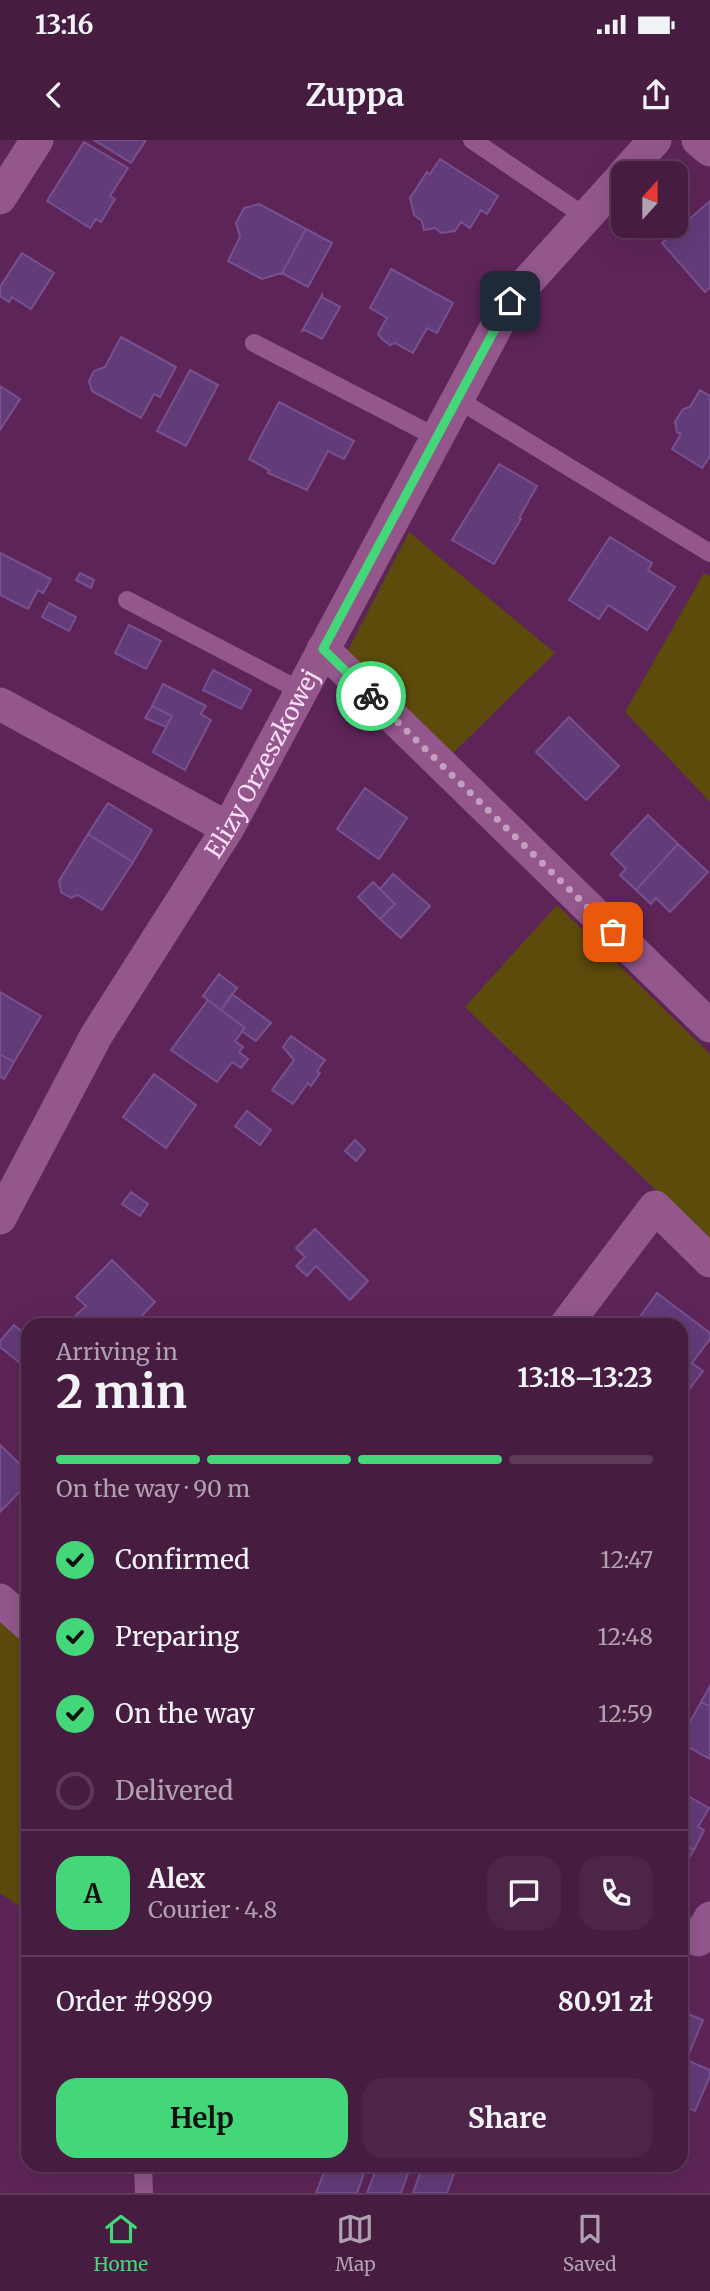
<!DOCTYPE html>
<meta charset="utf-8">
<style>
body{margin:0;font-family:Merriweather,serif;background:#4d2548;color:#f1f3f6;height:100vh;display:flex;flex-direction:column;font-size:26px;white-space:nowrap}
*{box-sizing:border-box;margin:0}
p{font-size:23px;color:#b0a1b1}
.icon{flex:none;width:38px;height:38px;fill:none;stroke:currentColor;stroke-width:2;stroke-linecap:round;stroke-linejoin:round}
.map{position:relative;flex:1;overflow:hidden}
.panel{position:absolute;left:21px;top:1178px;width:667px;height:854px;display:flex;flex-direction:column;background:#461c41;border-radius:21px;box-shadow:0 7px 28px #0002,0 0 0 2px #5e3a5a}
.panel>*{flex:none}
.needle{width:46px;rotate:21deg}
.buttons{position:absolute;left:611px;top:21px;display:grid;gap:14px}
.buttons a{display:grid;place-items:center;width:77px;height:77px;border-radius:14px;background:#461c41;box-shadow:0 7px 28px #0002,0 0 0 2px #5e3a5a;font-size:35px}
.pin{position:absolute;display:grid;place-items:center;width:60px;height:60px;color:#fff;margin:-30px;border-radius:14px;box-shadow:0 4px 10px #0006}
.courier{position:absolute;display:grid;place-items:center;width:70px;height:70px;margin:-35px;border:5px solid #44d77a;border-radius:50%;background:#fff;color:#222;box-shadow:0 2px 9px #0007}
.head em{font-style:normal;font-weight:700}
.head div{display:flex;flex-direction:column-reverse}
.head{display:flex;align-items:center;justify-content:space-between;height:119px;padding:0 35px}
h1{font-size:46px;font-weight:700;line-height:52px}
.bar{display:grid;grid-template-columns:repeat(4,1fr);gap:10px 7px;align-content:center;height:84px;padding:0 35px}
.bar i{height:9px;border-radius:5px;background:#5e3a5a}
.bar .on{background:#44d77a}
.bar p{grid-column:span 4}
.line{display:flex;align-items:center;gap:18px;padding:0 35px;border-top:2px solid #5e3a5a}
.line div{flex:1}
.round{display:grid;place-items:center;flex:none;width:74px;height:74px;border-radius:21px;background:#4d2548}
ol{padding:0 35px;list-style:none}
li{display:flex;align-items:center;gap:21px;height:77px}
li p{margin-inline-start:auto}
li .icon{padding:7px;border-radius:50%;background:#44d77a;color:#111;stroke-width:4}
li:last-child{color:#b0a1b1}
li i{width:38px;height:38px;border:4px solid #5e3a5a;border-radius:50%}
.primary-button{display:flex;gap:14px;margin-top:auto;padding:14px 35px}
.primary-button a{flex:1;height:80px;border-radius:21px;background:#44d77a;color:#111;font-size:28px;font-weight:700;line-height:80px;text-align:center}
.primary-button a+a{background:#4d2548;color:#f1f3f6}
.status{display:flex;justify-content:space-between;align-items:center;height:49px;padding:0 35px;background:#461c41;direction:ltr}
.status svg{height:19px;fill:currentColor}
header{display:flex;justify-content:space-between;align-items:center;height:91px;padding:0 35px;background:#461c41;font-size:32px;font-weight:700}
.dock{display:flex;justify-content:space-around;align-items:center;height:98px;border-top:2px solid #5e3a5a;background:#461c41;font-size:19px;color:#b0a1b1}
.dock a{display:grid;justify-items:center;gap:4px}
.dock .on{color:#44d77a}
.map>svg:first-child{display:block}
</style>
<div class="status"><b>13:16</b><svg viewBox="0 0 49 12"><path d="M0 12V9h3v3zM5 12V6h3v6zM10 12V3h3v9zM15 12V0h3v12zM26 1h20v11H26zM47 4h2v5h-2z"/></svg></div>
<header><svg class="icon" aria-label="back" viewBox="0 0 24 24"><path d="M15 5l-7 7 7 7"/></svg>Zuppa<svg class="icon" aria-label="share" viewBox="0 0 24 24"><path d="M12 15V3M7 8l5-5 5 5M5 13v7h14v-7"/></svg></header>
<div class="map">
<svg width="710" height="2053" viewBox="0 0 710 2053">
<rect width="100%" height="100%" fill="#5d2557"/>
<!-- green -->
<path fill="#5d4b0c" d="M409,392l146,121 -102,100 -106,-101z
M704,433l6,3v226l-85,-90z
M557,765l153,149v188l-245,-235z
M0,1478l28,24v270l-28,-19z"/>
<!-- building -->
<path fill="#623b79" stroke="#785090" stroke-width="2" d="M94,0h52l-15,23z
M84,2l44,26 -18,28 5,3 -14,23 -5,-3 -6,9 -43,-27z
M440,19l58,37 -11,18 -6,-4 -11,18 -9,-6 -6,9 -14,2 -6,-5 -11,2 -2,-9 -8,-6 -4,-17 17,-26 3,2z
M710,61v86l-5,5 -43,-49z
M259,64l47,25 -24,44 -20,6 -34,-18 12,-24 -4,-14 8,-15z
M306,89l26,14 -24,44 -26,-14z
M22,113l32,20 -23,36 -19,-12 -3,5 -9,-6v-9z
M391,129l62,34 -16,30 -10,-5 -14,25 -18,-10 -5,2 -8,-6 -4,-5 9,-16 -17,-10z
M322,155v2l18,10 -18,32 -17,-9 -3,1z
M121,197l55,30 -16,30 -6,-3 -13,24 -49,-27 -3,-10 5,-10 11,-4z
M190,230l28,15 -32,61 -29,-15z
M0,246l20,13 -20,31z
M700,250l10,6v60l-8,12 -30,-19 9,-15 -4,-2 -2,-10 8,-13 7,-2z
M279,262l75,39 -10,18 -16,-8 -21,39 -39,-17 1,-3 -20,-11z
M499,324l38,22 -18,32 2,1 -27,45 -42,-24z
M610,397l42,26 -4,7 27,17 -28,43 -39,-25 -9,14 -30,-19z
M0,413l51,26 -8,14 -5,-3 -10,19 -28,-14z
M80,433l14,7 -3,8 -15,-8z
M49,463l27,14 -7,14 -27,-14z
M129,485l32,16 -15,28 -31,-16z
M213,530l38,20 -10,19 -38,-19z
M163,544l43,22 -5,8 10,6 -26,50 -32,-18 19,-36 -20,-10z
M152,566l20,10 -6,11 -21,-9z
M569,577l50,49 -33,34 -50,-48z
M365,648l42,30 -28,41 -42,-30z
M108,663l44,27 -19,32 -45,-28z
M648,675l30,29 -42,46 -16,-15 6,-6 -15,-15z
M88,694l45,28 -31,48 -24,-15 -7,3 -10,-6 -2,-11z
M678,704l30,28 -38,40 -14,-14 -5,6 -15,-14z
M393,734l37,32 -29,32 -21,-19 15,-15 -15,-15z
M373,742l22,22 -15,15 -22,-22z
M219,834l18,14 -16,22 -18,-14z
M0,852l41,24 -27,46 -14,-8z
M232,854l39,29 -15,18 -14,-10 3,-3 -24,-18z
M208,860l37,28 -10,13 8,6 -4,5 9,7 -7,9 -9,-6 -15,20 -46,-32z
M291,896l34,24 -8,11 3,2 -9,13 -3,-3 -15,21 -21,-14 22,-30 -11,-13z
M0,914l14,8 -10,17 -4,-2z
M154,934l42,31 -30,43 -43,-31z
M247,971l24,19 -11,15 -25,-19z
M355,1000l10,10 -9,11 -11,-10z
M131,1052l17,12 -8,12 -18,-12z
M315,1089l53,52 -18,19 -34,-34 -9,10 -11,-10 9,-9 -9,-9z
M112,1120l43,42 -22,23h-47l-10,-10 10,-9 -10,-9z
M657,1153l53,40v6l-18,24 11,8 -22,29v-75h-47z
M14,1185l14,12v20l-7,7 -21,-17v-6z
M0,1305l28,27v11l-28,29z
M710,1546v20l-9,-4z
M701,1562l9,4v53l-29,-16v-5z
M681,1652l28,16 -11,19 6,3 -10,20 -13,-7z
M681,1703l13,7 -12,20 -1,-1z
M681,1871l22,9 -22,53z
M686,1920l24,10v6l-15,35 -14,-6v-32z
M327,2025h40l-10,28h-41z
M378,2025h33l-10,28h-34z
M423,2025h34l-10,28h-34z"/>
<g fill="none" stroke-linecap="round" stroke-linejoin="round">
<!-- lane -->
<path stroke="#93578c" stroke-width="18" d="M472,0l114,77
M254,203l182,94
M457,259l253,154
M127,460l174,91
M143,2025l1,28"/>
<!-- street -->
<g stroke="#93578c" stroke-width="33">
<path d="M698,0l12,10"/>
<path d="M625,33l30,-33"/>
<path d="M0,58l37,-58"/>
<path d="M323,509l387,377"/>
<path d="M0,564l228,124"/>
<path id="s1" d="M0,1078l96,-182 132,-208 282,-527 113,-125"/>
<path d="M566,1185l89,-118 55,54"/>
<path d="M0,1460l28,25"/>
<path d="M681,1791l17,9 12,-22"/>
</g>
</g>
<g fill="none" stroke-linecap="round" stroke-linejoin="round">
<!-- done -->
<path stroke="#c49ebe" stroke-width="7" stroke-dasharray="0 12.6" d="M371,556l242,236"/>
<!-- route -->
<path stroke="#44d77a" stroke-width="9" d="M371,556l-48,-47 187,-348"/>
</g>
<g text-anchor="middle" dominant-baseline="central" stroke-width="5" stroke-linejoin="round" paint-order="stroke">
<!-- street labels -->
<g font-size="24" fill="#fbdff6" stroke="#341b31">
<text stroke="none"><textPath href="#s1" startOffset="525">Elizy Orzeszkowej</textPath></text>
</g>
</g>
</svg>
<div class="buttons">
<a><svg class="needle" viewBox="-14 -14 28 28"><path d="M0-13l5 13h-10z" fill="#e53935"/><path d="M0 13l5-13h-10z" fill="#b0a1b1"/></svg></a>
</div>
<div class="pin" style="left:613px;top:792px;background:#ea580c"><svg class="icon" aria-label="bag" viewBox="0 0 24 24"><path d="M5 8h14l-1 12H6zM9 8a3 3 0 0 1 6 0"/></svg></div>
<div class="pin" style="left:510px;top:161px;background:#1f2937"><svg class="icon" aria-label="home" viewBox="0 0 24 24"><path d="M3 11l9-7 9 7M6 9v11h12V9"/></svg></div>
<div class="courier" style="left:371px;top:556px"><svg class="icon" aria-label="bike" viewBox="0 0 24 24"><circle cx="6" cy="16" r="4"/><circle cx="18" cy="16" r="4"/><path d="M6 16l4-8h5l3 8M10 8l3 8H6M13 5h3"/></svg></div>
<section class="panel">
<div class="head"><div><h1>2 min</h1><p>Arriving in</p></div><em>13:18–13:23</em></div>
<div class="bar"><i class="on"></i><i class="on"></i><i class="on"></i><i></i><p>On the way · 90 m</p></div>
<ol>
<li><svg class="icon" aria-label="check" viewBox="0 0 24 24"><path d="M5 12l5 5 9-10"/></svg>Confirmed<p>12:47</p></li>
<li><svg class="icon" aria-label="check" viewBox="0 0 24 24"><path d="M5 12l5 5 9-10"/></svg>Preparing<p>12:48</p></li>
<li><svg class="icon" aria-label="check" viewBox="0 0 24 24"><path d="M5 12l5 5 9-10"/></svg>On the way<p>12:59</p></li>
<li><i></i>Delivered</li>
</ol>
<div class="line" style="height:126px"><b class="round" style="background:#44d77a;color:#111">A</b><div><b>Alex</b><p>Courier · 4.8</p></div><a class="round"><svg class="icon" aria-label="chat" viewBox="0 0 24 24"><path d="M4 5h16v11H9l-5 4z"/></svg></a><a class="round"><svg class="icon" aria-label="phone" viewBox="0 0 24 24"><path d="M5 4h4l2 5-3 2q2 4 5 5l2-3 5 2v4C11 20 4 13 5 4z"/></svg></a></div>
<div class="line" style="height:91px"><div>Order #9899</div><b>80.91 zł</b></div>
<div class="primary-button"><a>Help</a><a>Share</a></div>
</section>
</div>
<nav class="dock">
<a class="on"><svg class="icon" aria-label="home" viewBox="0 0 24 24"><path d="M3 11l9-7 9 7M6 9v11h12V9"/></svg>Home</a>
<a><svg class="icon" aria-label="map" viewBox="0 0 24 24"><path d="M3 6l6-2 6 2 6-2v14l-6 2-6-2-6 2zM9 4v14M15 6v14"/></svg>Map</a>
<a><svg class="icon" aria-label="saved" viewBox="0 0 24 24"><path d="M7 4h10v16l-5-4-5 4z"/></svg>Saved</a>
</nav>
